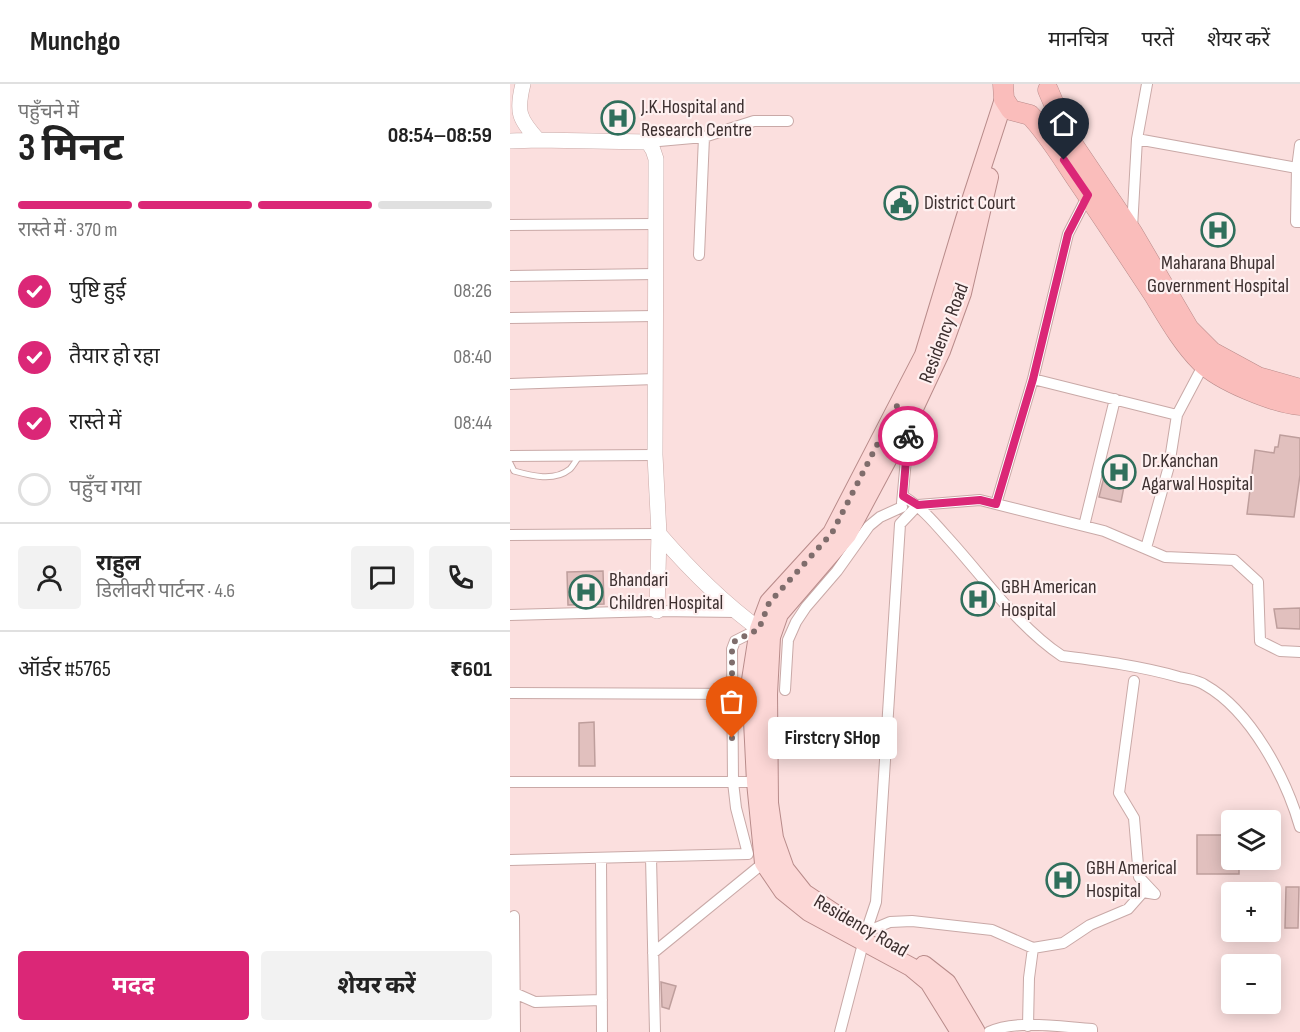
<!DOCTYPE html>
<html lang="hi">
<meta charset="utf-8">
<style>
body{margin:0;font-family:"Sofia Sans Condensed","Noto Sans Devanagari",sans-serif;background:#f2f2f2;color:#222;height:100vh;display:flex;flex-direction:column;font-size:22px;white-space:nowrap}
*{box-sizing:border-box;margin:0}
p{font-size:20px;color:#767676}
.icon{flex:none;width:33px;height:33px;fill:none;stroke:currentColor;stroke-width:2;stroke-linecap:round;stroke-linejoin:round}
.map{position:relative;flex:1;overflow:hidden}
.side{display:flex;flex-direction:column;background:#fff;width:510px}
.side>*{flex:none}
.fabs{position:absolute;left:711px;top:726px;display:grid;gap:12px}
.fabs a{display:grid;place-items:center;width:60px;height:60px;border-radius:6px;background:#fff;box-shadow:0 3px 15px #0003;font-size:30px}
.pin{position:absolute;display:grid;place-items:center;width:51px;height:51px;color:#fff;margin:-62px -26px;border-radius:50% 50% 50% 0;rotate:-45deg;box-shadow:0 0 6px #0007}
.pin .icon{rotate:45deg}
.courier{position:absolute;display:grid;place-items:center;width:60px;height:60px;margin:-30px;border:4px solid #db2777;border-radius:50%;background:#fff;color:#222;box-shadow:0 2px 8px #0007}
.bubble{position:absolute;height:42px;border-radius:6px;background:#fff;box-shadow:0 3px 15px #0003;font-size:20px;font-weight:700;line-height:42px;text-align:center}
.overview em{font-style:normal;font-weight:700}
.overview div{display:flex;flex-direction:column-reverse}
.overview{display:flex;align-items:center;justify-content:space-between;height:102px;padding:0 18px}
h1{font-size:39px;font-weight:700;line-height:45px}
.bar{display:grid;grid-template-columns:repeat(4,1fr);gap:9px 6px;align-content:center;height:72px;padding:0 18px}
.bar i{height:8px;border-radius:4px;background:#e0e0e0}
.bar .on{background:#db2777}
.bar p{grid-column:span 4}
.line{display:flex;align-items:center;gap:15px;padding:0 18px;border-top:2px solid #e0e0e0}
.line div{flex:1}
.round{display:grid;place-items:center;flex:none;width:63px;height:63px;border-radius:6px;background:#f2f2f2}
ol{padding:0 18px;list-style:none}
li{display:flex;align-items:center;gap:18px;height:66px}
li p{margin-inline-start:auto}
li .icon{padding:6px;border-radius:50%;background:#db2777;color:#fff;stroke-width:4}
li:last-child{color:#767676}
li i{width:33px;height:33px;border:3px solid #e0e0e0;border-radius:50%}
.primary-button{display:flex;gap:12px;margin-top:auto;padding:12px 18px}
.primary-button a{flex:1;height:69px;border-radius:6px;background:#db2777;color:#fff;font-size:24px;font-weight:700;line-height:69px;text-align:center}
.primary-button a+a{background:#f2f2f2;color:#222}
header{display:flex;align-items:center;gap:36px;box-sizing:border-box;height:84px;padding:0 30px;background:#fff;border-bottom:2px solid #e0e0e0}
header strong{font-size:28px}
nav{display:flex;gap:33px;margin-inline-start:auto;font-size:21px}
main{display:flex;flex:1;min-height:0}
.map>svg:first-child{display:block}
</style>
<header>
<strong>Munchgo</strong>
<nav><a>मानचित्र</a><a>परतें</a><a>शेयर करें</a></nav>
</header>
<main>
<section class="side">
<div class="overview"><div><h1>3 मिनट</h1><p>पहुँचने में</p></div><em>08:54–08:59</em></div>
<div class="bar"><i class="on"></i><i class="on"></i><i class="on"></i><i></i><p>रास्ते में · 370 m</p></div>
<ol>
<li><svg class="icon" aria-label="check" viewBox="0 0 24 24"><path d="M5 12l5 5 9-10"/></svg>पुष्टि हुई<p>08:26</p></li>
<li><svg class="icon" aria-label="check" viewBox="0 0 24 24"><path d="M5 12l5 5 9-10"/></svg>तैयार हो रहा<p>08:40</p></li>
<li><svg class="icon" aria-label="check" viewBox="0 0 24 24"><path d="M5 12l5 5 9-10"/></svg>रास्ते में<p>08:44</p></li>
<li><i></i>पहुँच गया</li>
</ol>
<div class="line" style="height:108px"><a class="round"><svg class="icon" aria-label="person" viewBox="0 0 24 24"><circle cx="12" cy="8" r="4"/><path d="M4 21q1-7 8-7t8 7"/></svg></a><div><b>राहुल</b><p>डिलीवरी पार्टनर · 4.6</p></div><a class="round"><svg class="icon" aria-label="chat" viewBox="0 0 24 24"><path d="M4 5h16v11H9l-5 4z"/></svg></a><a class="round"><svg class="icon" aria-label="phone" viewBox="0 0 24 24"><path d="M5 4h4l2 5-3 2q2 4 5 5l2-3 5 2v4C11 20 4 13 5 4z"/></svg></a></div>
<div class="line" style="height:78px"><div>ऑर्डर #5765</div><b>₹601</b></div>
<div class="primary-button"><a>मदद</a><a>शेयर करें</a></div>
</section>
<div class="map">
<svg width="790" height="948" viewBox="0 0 790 948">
<rect width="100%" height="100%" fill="#fbdfde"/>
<!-- building -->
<path fill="#e1c0be" stroke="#be9e9c" stroke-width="1.5" d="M104,19h12l1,16h-4v6l-18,1 -1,-18 10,-1z
M770,351l20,3v37l-6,42 -47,-3 8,-64 19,3 1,-6h3z
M610,375l9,2 -8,41 -22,-5 9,-36 11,2z
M93,487l1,33 -36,1 -1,-33z
M790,524v21l-23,-1 -3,-19z
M84,638l1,44h-16v-43z
M687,751h35v25h7v14h-42z
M776,803h13l-1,41h-13z
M151,898l15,4 -7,23 -7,-2z"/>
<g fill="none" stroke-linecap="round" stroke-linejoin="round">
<!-- lane casing -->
<g stroke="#c9a9a7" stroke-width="7">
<path id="lane" d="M0,379l4,8c18,5 40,11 56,-2 3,-3 6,-9 9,-12"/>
</g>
<!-- street casing -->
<g stroke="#c9a9a7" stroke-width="12">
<path id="street" d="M194,53l50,-16h34
M627,55l10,-55
M138,58l56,-5 -5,118
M787,84l3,-23
M0,141l145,-1
M622,144l5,-89 160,29 -1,54h4
M0,192l146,-2
M0,234l146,-2
M523,295l35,-145 20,-39
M0,300l145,-5
M0,372l145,-1
M393,412c18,11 30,25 44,41 35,38 71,90 115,119 39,5 79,10 117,21 8,2 19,3 26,8 46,26 81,93 95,142
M392,419l7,-77
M486,420l37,-125 144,36 28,-53
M574,442l31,-127
M0,451l149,-1
M636,464l23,-82 8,-51
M0,531l147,-4 80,1
M275,606l3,-50 8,-18 10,-15 31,-36 32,-45 11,-9 22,-10
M0,609l246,1
M0,698h249
M141,773l4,175
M91,774l1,174
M0,776l238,-6 -12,-46 -3,-26 -1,-133 3,-8 24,-12
M4,832l1,116
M356,848l24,-10 22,-1 80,9 41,18 30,-5 27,-18 38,-16 15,-17 12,2 -16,-17 -5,-59 -15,-25 15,-112
M143,869l114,-93
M0,907l25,11 67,-2
M518,942l1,-48 4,-30
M330,948l26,-100 10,-30 24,-378 18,-19 62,-5 124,31 61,26 69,3 24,22 2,59 20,10 20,1
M479,948c27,-13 73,-5 103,-3v3"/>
</g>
<!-- secondary casing -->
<g stroke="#c9a9a7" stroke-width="16">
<path id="secondary" d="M13,0c-7,28 -4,35 15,56l110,2 5,8 3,9v16l-1,280 4,79c32,37 67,72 107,100
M0,57l28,-1
M147,527l2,-77"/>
</g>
<!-- primary casing -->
<g stroke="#b88b8a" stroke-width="20">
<path id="primary" d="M330,833l-36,-24 -19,-24 -11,-31 -5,-35 -1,-109 3,-57 8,-23 68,-79 63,-118 31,-66 21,-58 27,-116
M414,881l23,18 29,49
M450,948l-31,-50 -18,-15 -102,-55 -26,-21 -19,-28 -8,-81 -5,-102 8,-51 10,-27 63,-69 92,-178 41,-136 39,-120"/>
</g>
<!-- highway casing -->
<g stroke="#b88b8a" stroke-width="21">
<path id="highway" d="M493,0l1,15 7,11 19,5
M538,6l20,47 64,95 57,97 23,23 46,25 42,12
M520,31c19,20 33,44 48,66 26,38 51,76 76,114 14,23 28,48 47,67 19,19 73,41 99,43"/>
</g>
<!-- lane -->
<use href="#lane" stroke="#fff" stroke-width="5"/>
<!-- street -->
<use href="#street" stroke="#fff" stroke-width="10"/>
<!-- secondary -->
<use href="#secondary" stroke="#fff" stroke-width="15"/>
<!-- primary -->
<use href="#primary" stroke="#fcd7d6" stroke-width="18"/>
<!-- highway -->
<use href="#highway" stroke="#fabdbb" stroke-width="20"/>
</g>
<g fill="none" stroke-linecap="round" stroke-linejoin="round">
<!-- done -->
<path stroke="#7f6d6c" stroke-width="6" stroke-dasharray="0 10.8" d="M222,654v-89l3,-8 24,-12 10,-26 63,-70 66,-129 12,13 -2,19"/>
<!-- route -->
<path stroke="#db2777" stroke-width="8" d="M398,352l-5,60 15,9 62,-5 16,4 37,-125 35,-145 20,-39 -24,-35"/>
</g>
<!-- icons -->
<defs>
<g id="hospital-ring" transform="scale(1.725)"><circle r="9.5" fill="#fef0f0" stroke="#306f5c" stroke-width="1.5"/><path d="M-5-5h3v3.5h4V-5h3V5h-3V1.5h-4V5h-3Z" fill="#306f5c"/></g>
<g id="civic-ring" transform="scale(1.725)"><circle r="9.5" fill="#fef0f0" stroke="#306f5c" stroke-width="1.5"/><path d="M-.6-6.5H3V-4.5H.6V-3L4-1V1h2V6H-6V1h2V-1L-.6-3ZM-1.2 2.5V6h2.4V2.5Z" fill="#306f5c"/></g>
</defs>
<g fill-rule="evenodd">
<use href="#hospital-ring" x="108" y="34"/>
<use href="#civic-ring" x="391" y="119"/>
<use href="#hospital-ring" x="708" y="146"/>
<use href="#hospital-ring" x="609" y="388"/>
<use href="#hospital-ring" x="76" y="508"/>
<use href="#hospital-ring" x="468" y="515"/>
<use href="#hospital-ring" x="553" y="796"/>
</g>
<g text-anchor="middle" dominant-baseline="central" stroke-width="4.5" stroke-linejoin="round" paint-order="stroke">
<!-- poi labels -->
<g font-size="20" fill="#3c2f2f" stroke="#fef0f0" text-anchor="start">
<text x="131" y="23">J.K.Hospital and<tspan x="131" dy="23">Research Centre</tspan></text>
<text x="414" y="119">District Court</text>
<text x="708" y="179" text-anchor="middle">Maharana Bhupal<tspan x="708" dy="23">Government Hospital</tspan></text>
<text x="632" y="377">Dr.Kanchan<tspan x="632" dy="23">Agarwal Hospital</tspan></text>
<text x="99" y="496">Bhandari<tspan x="99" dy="23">Children Hospital</tspan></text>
<text x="491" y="503">GBH American<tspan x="491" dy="23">Hospital</tspan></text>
<text x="576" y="784">GBH Americal<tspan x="576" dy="23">Hospital</tspan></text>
</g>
<!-- street labels -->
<g font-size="20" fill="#3c2f2f" stroke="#fef0f0">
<text transform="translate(434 249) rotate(-69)">Residency Road</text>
<text transform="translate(351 842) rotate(30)">Residency Road</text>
</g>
</g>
</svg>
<div class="fabs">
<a><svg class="icon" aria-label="layers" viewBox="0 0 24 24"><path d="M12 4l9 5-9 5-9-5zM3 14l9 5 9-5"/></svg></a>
<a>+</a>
<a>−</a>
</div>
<div class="pin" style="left:222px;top:654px;background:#ea580c"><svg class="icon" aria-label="bag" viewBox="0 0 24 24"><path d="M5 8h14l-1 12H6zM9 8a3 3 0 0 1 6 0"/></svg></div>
<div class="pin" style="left:554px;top:76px;background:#1f2937"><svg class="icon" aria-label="home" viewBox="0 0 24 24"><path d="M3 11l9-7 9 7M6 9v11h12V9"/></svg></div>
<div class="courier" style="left:398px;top:352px"><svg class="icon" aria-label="bike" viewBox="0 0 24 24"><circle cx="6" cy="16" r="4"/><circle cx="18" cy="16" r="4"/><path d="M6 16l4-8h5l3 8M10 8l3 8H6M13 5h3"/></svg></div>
<div class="bubble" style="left:258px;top:633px;width:129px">Firstcry SHop</div>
</div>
</main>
